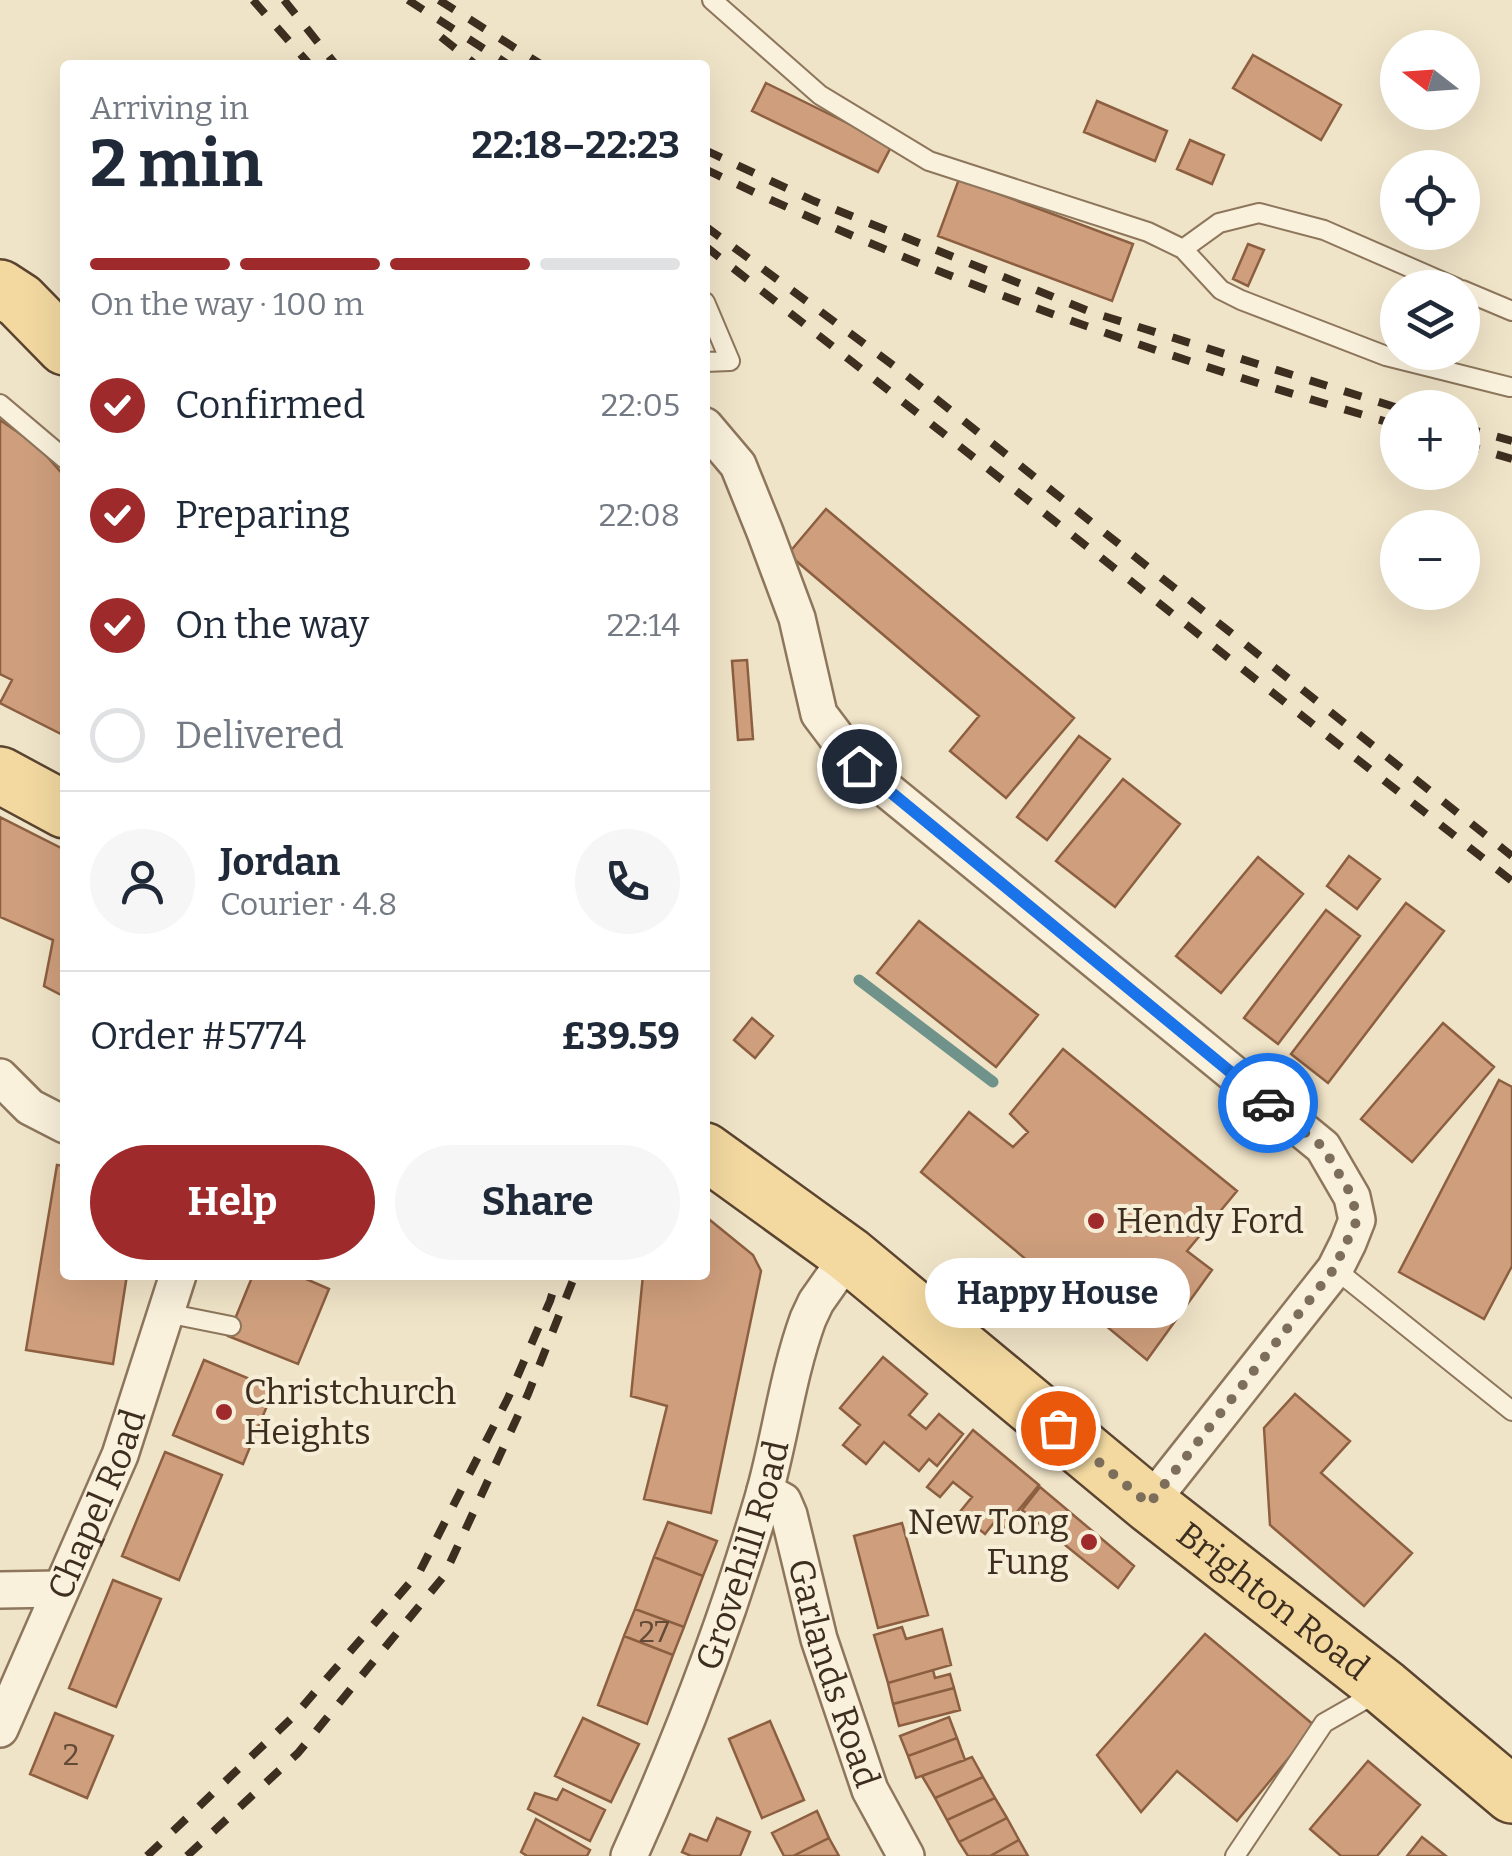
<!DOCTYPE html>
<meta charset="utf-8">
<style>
body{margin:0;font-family:Bitter,serif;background:#f6f6f7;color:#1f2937;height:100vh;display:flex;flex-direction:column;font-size:38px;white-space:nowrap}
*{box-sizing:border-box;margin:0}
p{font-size:32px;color:#747a83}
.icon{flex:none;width:55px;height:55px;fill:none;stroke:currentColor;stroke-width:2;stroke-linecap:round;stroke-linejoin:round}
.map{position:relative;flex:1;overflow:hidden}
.details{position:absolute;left:60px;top:60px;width:650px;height:1220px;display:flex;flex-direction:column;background:#fff;border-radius:10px;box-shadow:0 10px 40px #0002}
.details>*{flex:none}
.needle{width:65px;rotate:287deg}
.buttons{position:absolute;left:1380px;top:30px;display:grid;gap:20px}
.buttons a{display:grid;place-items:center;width:100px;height:100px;border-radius:50%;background:#fff;box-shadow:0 10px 40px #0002;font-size:50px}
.pin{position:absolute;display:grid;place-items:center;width:85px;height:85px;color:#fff;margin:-42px;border:5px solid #fff;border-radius:50%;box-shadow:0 2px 10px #0007}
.courier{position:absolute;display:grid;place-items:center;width:100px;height:100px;margin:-50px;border:8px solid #1a73e8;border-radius:50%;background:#fff;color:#222;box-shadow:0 2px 12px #0007}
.bubble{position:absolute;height:70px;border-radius:35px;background:#fff;box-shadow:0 10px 40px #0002;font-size:32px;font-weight:700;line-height:70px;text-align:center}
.summary em{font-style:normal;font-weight:700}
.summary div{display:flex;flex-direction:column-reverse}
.summary{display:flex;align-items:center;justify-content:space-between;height:170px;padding:0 30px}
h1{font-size:65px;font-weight:700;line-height:75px}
.bar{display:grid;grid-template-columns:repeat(4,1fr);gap:15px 10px;align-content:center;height:120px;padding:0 30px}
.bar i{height:12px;border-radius:8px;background:#e0e1e3}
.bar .active{background:#9e2a2b}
.bar p{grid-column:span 4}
.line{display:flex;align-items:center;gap:25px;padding:0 30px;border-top:2px solid #e0e1e3}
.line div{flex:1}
.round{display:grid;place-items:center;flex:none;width:105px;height:105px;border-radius:52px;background:#f6f6f7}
ol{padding:0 30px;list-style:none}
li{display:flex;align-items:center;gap:30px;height:110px}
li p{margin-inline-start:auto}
li .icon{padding:10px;border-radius:50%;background:#9e2a2b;color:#fff;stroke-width:4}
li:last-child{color:#747a83}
li i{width:55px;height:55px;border:5px solid #e0e1e3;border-radius:50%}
.button{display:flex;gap:20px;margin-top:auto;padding:20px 30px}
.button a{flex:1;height:115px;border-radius:60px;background:#9e2a2b;color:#fff;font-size:40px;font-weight:700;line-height:115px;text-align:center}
.button a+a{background:#f6f6f7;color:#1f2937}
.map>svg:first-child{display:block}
</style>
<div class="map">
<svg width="1512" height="1856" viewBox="0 0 1512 1856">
<rect width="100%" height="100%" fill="#f0e4c8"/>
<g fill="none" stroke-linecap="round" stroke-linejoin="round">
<!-- stream -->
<path stroke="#6f938a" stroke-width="11" d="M859,980l134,102"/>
</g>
<!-- building -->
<path fill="#cf9f7d" stroke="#8d5f41" stroke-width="2.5" d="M1253,55l88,50 -20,35 -88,-52z
M766,83l126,62 -14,27 -126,-61z
M1097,101l70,30 -12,30 -71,-29z
M1190,140l34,15 -12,29 -35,-15z
M959,179l174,65 -21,57 -174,-65z
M1248,244l16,6 -16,36 -15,-7z
M0,420l38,26 27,31v259l-65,-33 12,-23 -12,-6z
M826,509l248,209 -68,80 -56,-47 29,-35 -191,-162z
M747,660l6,79 -15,1 -6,-79z
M1079,736l31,23 -63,81 -30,-23z
M1123,779l57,45 -65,83 -59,-46z
M0,817l65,33v147l-21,-11 9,-46 -53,-23z
M1349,856l31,23 -23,30 -30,-23z
M1258,857l45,37 -82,99 -45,-37z
M1406,903l38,28 -116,152 -37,-29z
M1326,910l34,26 -82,108 -34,-26z
M919,921l119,94 -42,52 -119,-94z
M752,1018l21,18 -18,22 -21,-18z
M1443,1023l51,44 -82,95 -51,-43z
M1063,1049l174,142 -50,60 25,19 -65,90 -226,-188 48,-60 44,35 15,-15 -18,-18z
M1499,1080l13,7v179l-28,53 -85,-47z
M57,1165l8,1v109h62l-14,89 -87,-14z
M705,1216l48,39 8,16 -50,242 -67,-14 23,-93 -36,-10 12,-121h62z
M253,1275h44l32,14 -31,75 -70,-28z
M883,1357l44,37 -18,21 17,14 13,-15 24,20 -26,32 -8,-7 -10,12 -35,-29 -18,22 -23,-19 17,-20 -20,-17z
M204,1360l70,29 -31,75 -70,-29z
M1295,1394l55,47 -29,32 91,80 -48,53 -94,-81 -6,-97z
M973,1430l66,55 -35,43 -8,-8 -11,14 -26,-21 13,-16 -19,-15 -13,15 -13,-10z
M165,1452l57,23 -43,105 -57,-24z
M1040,1487l94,79 -16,22 -96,-78z
M668,1522l49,19 -14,35 -49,-19z
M902,1523l26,92 -50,13 -24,-92z
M654,1557l49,19 -19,51 -49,-18z
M113,1580l48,19 -45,108 -47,-19z
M635,1609l49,18 -11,28 -49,-19z
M902,1627l4,12 36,-10 9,36 -63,18 -14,-48z
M1205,1634l110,92 -78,95 -60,-50 -36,41 -44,-57z
M624,1636l49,19 -26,69 -49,-19z
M933,1670l2,8 15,-4 4,14 -61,16 -5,-21z
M954,1688l6,22 -61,16 -6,-22z
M55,1713l58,23 -26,62 -57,-24z
M949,1717l8,21 -49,18 -8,-20z
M583,1718l56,26 -28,58 -56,-26z
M770,1721l34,79 -42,18 -33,-79z
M957,1738l8,22 -49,18 -8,-22z
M972,1757l11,20 -48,21 -13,-22z
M1368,1761l52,44 -43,51h-36l-31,-27z
M983,1777l12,21 -48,22 -12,-22z
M563,1789l42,21 -15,31 -62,-32 7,-16 22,7z
M995,1798l12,20 -48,24 -12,-22z
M817,1811l12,27 -36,18h-9l-12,-23z
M717,1818l33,14 -10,24h-49l-9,-4 8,-18 17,7z
M1007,1818l12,22 -29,16h-22l-9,-14z
M536,1819l54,31 -3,6h-60l-6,-4z
M1422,1837l24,19h-39z
M829,1838l10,18h-46z
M1019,1840l9,16h-38z"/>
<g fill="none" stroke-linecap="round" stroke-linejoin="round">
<!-- lane casing -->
<g stroke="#8d765c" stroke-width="22">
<path id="lane" d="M712,0l108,95 109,66 219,71 35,17 38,41 20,10 145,56 124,31
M1183,249l36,-26 40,-10 65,17 133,58
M1462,290l50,21
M705,302l25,59 -25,1
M0,404l65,55
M1335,1269l177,142
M166,1313l65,13
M1235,1856l89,-133 56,-32"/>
</g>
<!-- street casing -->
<g stroke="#8d765c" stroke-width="40">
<g id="street">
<path d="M705,426l33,39 27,67 32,86 22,96 40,53 464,380 29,50 5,23 -9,23 -13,26 -186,235"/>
<path d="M0,1077l30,30 35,18"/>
<path id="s1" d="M765,1491l18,10 6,14 30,124 51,151 36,66"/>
<path d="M0,1590l60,-1"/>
<path id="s2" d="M0,1729l120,-274 58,-180"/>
<path id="s3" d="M629,1856c53,-117 98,-235 134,-358 17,-59 24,-121 45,-179l8,-17 33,-47"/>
</g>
</g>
<!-- primary casing -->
<g stroke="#5b4430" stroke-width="60">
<g id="primary">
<path d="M0,288l20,13 45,46"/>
<path d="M0,775l65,35"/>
<path id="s4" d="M705,1151l144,104 300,249 236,184 127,107"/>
</g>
</g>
<!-- lane -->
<use href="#lane" stroke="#faf1dc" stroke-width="18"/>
<!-- street -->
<use href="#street" stroke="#faf1dc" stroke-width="35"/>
<!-- primary -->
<use href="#primary" stroke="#f3d9a0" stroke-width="55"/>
<!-- rail -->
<path stroke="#3d2e20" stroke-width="8" stroke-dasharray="18 18" stroke-linecap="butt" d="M253,0l57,65
M284,0l52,65
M408,0l101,65
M439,0l103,65
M441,37l35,28
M705,150l109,51 277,111 307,96
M705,169c222,107 456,188 693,256
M705,226l196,145 611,485
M705,246l807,635
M1462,427l50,14
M1462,444l50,15
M147,1856l149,-142 124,-143 88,-173 42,-97 8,-26
M187,1856l111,-103 146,-177 84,-182 47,-119"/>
</g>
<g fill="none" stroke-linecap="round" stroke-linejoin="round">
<!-- done -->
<path stroke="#7c6e5b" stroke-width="10" stroke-dasharray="0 18" d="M1058,1428l91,76 185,-235 23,-49 -5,-24 -29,-49 -55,-44"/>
<!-- route -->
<path stroke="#1a73e8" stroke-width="12" d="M859,766l409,337"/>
</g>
<!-- markers -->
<g fill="#9e2a2b" stroke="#f7eed8" stroke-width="4">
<circle cx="1096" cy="1221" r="10"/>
<circle cx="224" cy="1412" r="10"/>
<circle cx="1089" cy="1542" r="10"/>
</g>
<g text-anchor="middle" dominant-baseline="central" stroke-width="8" stroke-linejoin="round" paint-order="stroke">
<!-- number labels -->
<g font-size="30" fill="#624a37">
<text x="654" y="1632">27</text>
<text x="71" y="1755">2</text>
</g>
<!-- poi labels -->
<g font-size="35" fill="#3d2e20" stroke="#f7eed8" text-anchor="start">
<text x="1116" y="1221">Hendy Ford</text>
<text x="244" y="1392">Christchurch<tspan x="244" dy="40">Heights</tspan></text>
<text x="1069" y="1522" text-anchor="end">New Tong<tspan x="1069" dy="40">Fung</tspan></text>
</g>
<!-- street labels -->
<g font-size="35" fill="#3d2e20" stroke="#f7eed8">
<text stroke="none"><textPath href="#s2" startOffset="245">Chapel Road</textPath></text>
<text stroke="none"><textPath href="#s3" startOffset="322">Grovehill Road</textPath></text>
<text stroke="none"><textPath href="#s4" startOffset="725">Brighton Road</textPath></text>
<text stroke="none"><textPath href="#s1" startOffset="200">Garlands Road</textPath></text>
</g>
</g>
</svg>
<div class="buttons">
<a><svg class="needle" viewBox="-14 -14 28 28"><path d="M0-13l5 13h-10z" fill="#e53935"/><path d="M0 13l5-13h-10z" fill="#747a83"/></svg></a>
<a><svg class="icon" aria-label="locate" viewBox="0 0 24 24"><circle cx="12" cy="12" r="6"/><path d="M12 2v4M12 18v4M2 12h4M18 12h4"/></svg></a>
<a><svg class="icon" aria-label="layers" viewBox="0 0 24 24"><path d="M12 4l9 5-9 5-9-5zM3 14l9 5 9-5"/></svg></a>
<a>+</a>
<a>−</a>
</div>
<div class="pin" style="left:1058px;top:1428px;background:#ea580c"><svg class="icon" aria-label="bag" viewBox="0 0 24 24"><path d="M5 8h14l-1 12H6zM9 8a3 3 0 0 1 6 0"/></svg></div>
<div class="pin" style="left:859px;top:766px;background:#1f2937"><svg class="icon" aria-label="home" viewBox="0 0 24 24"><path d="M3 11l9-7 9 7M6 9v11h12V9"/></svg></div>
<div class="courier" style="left:1268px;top:1103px"><svg class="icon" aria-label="car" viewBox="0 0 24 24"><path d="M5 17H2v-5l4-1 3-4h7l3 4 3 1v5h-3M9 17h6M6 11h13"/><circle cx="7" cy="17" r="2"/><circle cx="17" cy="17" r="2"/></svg></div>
<div class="bubble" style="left:925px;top:1258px;width:265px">Happy House</div>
<section class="details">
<div class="summary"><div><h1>2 min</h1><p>Arriving in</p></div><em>22:18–22:23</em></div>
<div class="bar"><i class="active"></i><i class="active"></i><i class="active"></i><i></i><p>On the way · 100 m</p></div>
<ol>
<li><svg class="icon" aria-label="check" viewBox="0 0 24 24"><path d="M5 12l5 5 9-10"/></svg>Confirmed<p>22:05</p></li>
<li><svg class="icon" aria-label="check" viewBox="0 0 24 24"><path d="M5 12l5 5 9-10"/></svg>Preparing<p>22:08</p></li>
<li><svg class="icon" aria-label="check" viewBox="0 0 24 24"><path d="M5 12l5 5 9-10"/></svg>On the way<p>22:14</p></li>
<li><i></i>Delivered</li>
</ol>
<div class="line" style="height:180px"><a class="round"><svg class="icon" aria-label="person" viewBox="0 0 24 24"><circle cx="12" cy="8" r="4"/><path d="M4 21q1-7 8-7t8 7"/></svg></a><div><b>Jordan</b><p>Courier · 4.8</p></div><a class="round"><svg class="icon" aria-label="phone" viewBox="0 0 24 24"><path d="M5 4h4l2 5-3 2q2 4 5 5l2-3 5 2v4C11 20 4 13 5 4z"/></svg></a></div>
<div class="line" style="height:130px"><div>Order #5774</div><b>£39.59</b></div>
<div class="button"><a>Help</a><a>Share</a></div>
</section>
</div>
